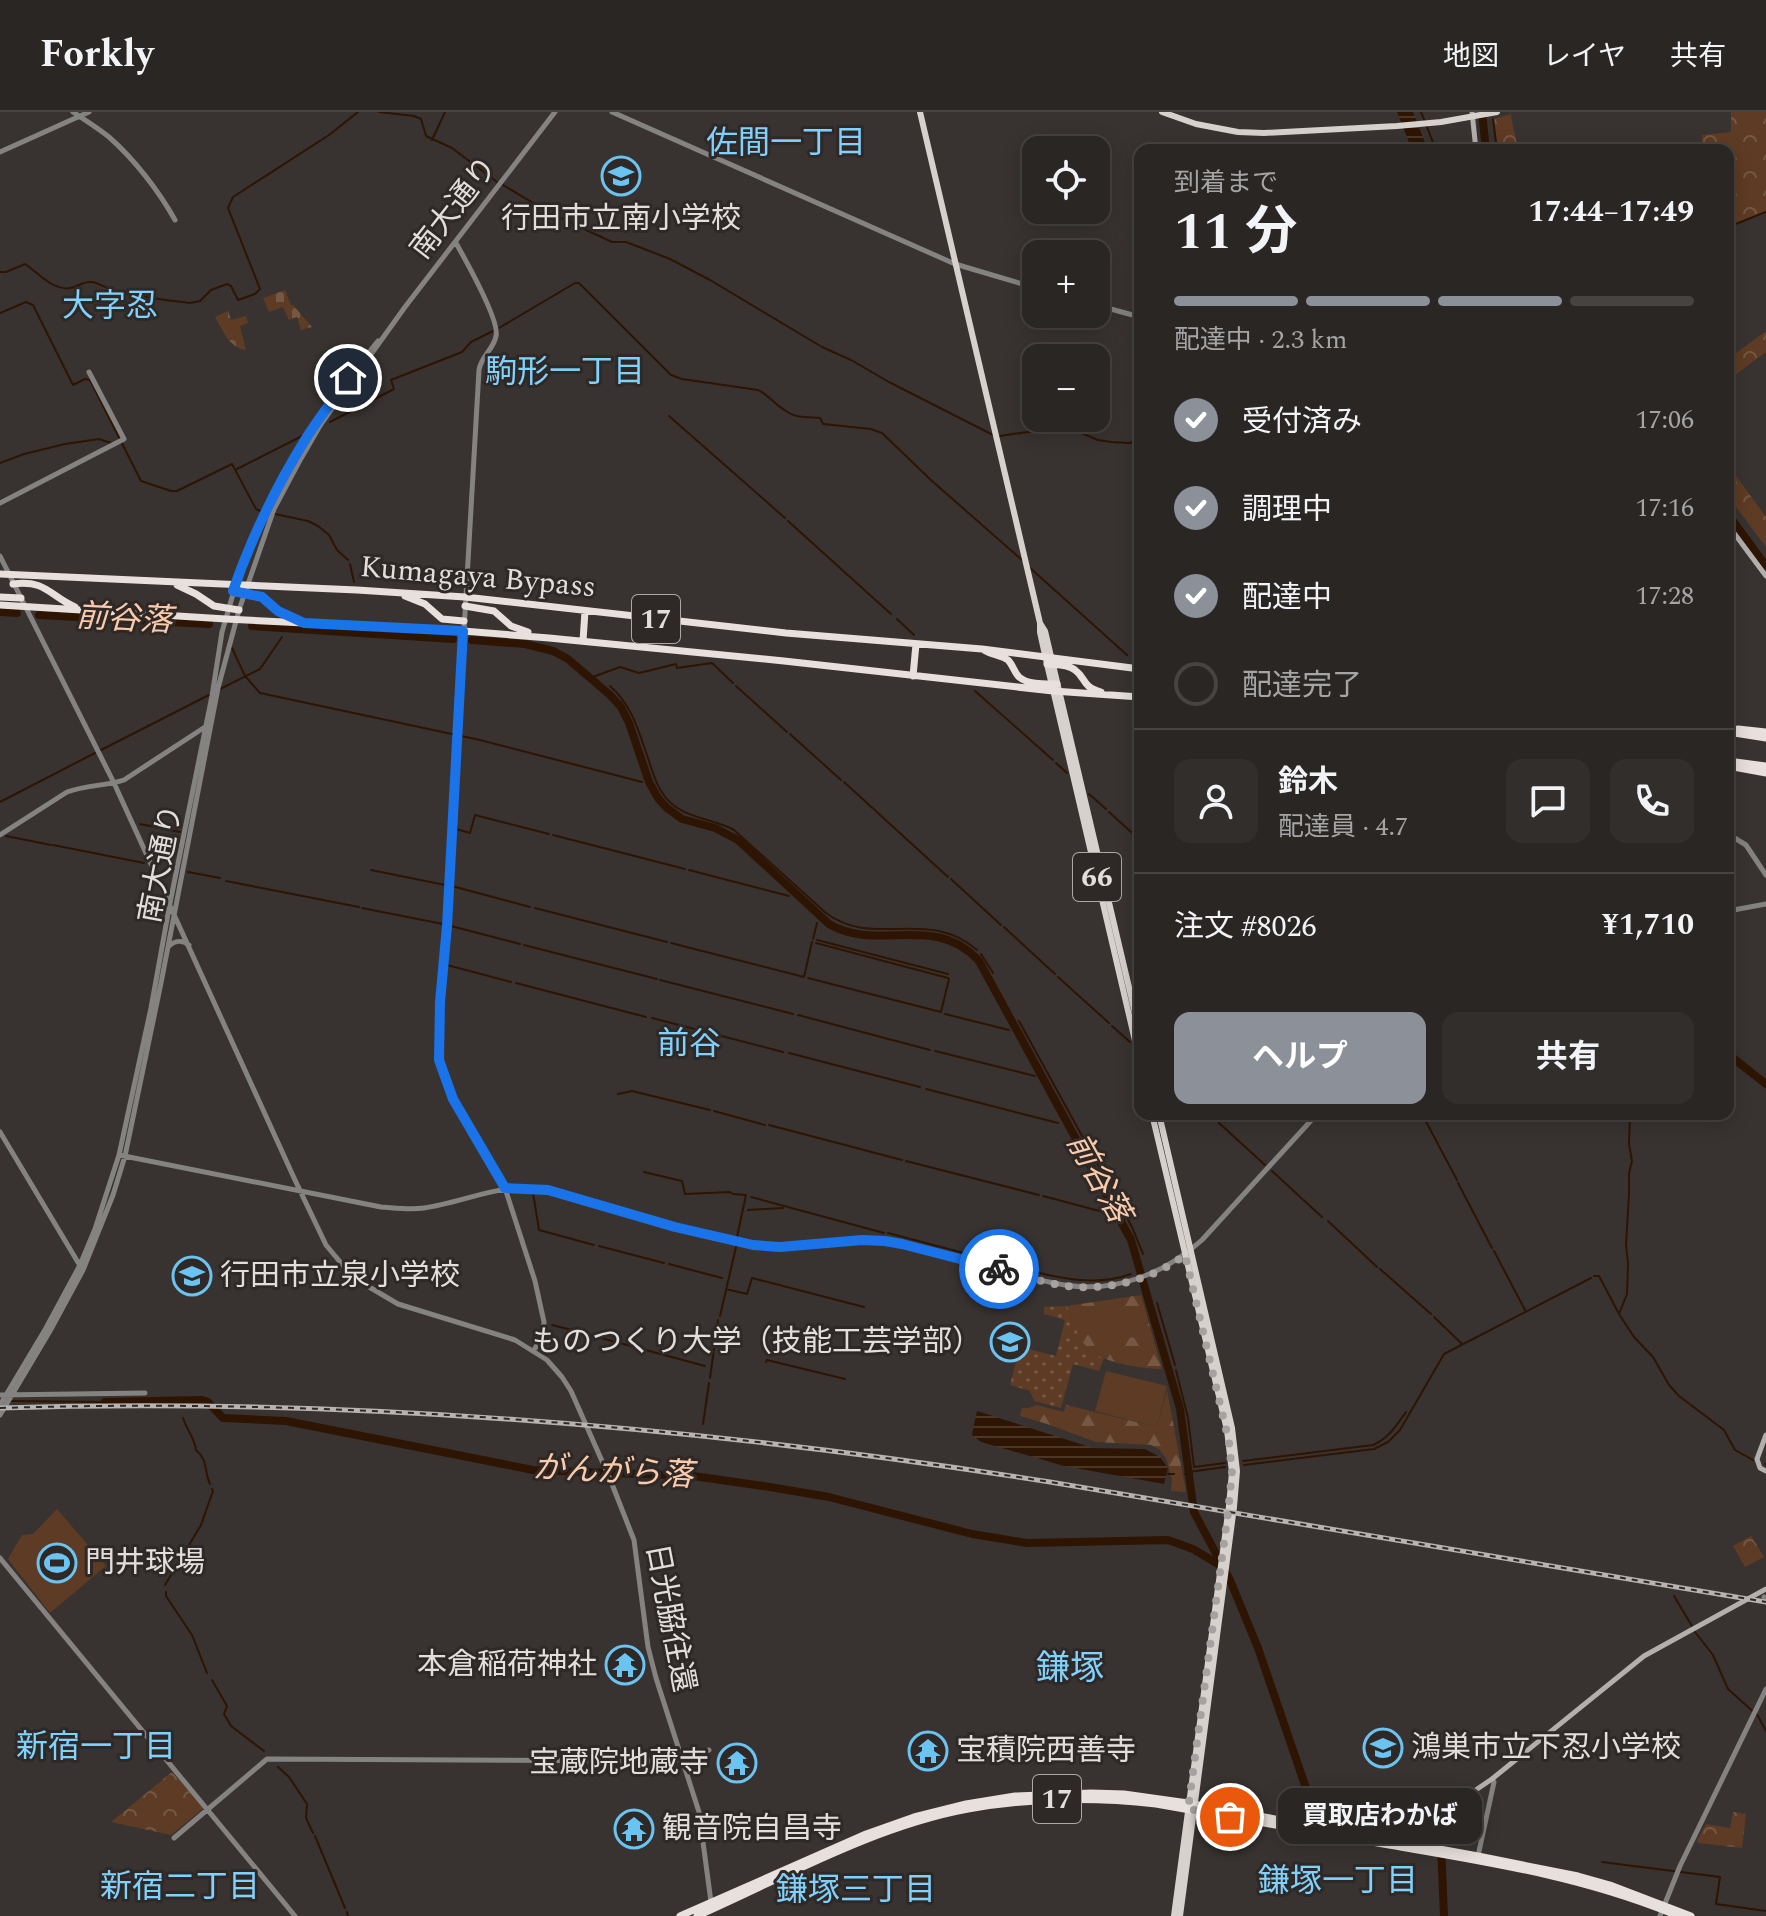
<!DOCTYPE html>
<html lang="ja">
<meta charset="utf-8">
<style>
body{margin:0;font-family:Spectral,"Noto Sans JP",serif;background:#322e2c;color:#f1f3f6;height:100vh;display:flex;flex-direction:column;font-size:30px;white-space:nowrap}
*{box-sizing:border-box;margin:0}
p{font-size:26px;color:#a5a5a6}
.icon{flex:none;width:44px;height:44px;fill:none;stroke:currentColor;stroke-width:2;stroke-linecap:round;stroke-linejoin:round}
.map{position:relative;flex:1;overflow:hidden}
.panel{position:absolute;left:1134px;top:32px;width:600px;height:976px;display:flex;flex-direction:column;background:#2a2624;border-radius:16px;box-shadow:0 4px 20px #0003,0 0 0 2px #464341}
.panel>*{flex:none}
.controls{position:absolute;left:1022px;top:24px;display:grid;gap:16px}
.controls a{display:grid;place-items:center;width:88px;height:88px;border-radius:16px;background:#2a2624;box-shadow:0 4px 20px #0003,0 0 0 2px #464341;font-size:40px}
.pin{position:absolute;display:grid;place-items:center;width:68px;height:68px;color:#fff;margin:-34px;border:4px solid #fff;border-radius:50%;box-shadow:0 2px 8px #0007}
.courier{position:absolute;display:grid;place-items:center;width:80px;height:80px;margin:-40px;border:6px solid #1a73e8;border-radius:50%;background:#fff;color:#222;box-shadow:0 2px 10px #0007}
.bubble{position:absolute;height:56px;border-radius:16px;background:#2a2624;box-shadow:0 4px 20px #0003,0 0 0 2px #464341;font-size:26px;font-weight:700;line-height:56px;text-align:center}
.summary em{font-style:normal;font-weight:700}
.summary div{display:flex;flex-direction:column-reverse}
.summary{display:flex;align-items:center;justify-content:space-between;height:136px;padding:0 40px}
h1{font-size:52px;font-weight:700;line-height:60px}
.bar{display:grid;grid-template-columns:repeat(4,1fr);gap:12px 8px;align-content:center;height:96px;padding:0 40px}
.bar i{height:10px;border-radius:6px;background:#464341}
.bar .on{background:#8c9099}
.bar p{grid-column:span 4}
.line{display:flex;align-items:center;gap:20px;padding:0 40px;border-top:2px solid #464341}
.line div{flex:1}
.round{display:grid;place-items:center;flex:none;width:84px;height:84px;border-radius:16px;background:#322e2c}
ol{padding:0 40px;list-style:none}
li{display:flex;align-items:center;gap:24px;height:88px}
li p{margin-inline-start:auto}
li .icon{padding:8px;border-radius:50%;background:#8c9099;color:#fff;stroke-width:4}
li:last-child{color:#a5a5a6}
li i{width:44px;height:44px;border:4px solid #464341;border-radius:50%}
.button{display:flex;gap:16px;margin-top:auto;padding:16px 40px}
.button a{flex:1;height:92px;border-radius:16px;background:#8c9099;color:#fff;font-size:32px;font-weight:700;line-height:92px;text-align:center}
.button a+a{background:#322e2c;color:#f1f3f6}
header{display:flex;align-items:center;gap:48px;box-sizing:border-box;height:112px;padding:0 40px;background:#2a2624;border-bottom:2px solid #464341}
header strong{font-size:38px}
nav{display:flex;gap:44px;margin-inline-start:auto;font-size:28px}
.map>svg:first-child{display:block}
</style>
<header>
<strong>Forkly</strong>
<nav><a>地図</a><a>レイヤ</a><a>共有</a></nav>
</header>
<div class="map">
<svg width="1766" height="1804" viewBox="0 0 1766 1804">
<defs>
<pattern id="grass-dots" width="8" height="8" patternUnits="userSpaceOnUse" patternTransform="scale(2)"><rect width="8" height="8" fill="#5e3b24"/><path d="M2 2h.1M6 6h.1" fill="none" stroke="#755743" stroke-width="1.8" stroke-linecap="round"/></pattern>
<pattern id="forest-firs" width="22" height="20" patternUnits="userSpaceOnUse" patternTransform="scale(2)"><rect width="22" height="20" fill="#5e3b24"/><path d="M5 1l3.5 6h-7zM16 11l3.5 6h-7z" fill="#755743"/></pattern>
<pattern id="cemetery-stones" width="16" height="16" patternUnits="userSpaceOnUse" patternTransform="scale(2)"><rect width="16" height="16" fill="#5e3b24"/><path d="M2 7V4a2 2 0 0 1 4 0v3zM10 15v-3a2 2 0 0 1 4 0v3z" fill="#755743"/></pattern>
<pattern id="park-crowns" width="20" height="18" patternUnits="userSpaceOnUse" patternTransform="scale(2)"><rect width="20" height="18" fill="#5e3b24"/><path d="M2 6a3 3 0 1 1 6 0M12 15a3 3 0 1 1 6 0" fill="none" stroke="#755743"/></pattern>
<pattern id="water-rules" width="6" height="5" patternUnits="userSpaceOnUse" patternTransform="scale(2)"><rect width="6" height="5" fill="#2e1503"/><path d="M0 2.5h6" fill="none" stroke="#4c3727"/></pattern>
</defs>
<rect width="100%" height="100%" fill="#383330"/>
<!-- grass -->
<path fill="url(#grass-dots)" d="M1067,1194c9,23 14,41 37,52l-5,13 -26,-7 -12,44 -27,-7 -4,-10 -20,-6 10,-38 36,9 9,-36 -21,-6v-7z"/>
<!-- forest -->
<path fill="url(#forest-firs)" d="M1141,1183l21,74c-18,0 -56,-6 -70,-17 -13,-10 -19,-31 -25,-46z
M1167,1278l19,102 -15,-1 1,-12 -6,-21 -7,-9 -8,-4 -55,-3 -49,-18 -27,-8 2,-8h6l9,-3 27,7 2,-7 91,22z"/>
<!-- cemetery -->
<path fill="url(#cemetery-stones)" d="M285,178l6,15h2l19,22 -11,3 -4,-13 -8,3 -6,-13 -14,5 -6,-14z
M228,199l3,9 15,-4 2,7 -8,3 6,24c-17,-2 -23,-20 -31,-33z"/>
<!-- park -->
<path fill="url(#park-crowns)" d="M1731,0h35v99l-38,15v-76h-26v-15l29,-3z
M1511,2c1,13 6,23 6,36h-20l-3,-31z
M1766,219v21l-38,28v-21z
M1728,353l38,52v30l-38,-51z
M1751,1424l13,21 -19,10 -12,-21z
M172,1660l32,36 -33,27 -60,-13z
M1733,1700l13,2 -4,34 -44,-5 -1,-2 9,-17 24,4z"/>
<!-- pitch -->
<path fill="#5e3b24" d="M1134,1200l3,25 -35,4 -3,-25z
M1106,1259l61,15 -10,41 -62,-16z
M57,1397l49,57 -56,47 -42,-54 14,-24 11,-1z"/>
<!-- water -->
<path fill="url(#water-rules)" d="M1397,0h16l15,38h-16z
M977,1299l116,37 52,1 15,8 8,11 -4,16 -100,-18 -83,-24 -9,-7z"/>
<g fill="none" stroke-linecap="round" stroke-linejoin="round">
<!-- stream -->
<path stroke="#2e1503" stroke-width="2" d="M379,0l35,4 7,3 5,17 26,12 45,34
M1421,0l15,38
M1493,7l4,31
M432,28l13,-28
M503,73l47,28 62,29h14l44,17 40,21 112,67 29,13 38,22 104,53
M1728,115l38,-15
M0,160h6l19,-8c14,9 30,30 49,23 7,-2 9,-6 18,-5 8,1 15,7 23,9 25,6 49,9 75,12l10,-2 11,-11 16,-6 4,2 7,14 17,-6 5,-5 -32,-81 5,-11 96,-62 29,-23
M0,201l26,-11 7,3 40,80 12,-6 5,1 51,101 30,10h6l55,-27 24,45 9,4
M499,216l76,-45h4l92,92 11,4 76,11c11,5 17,15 28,21 9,7 23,6 34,7l3,6 48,5 11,4 50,48 90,79
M669,304l116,102
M330,310l64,-33 -3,-9 71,-28 9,-10 22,-11
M1000,324l27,-4 29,-1 23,1 19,8 13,2 18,1 11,-3
M0,351l24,-9 41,-10 34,-5 12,4
M237,357l67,-34
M275,402l33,7 10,5 11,9 8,15 11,10
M788,409l103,93
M350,452l4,18
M1029,455l98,88
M897,507l17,16
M232,536l13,28 15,17 220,47 162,42
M590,566l30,-11 19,6 37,-9 1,4 35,-5 21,20
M610,574c23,20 29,47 39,75 5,16 10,32 23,43 18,15 42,15 62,26l92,83c48,36 101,-6 151,37
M736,574l51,46
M218,578l42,-21 22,-32
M975,579l78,69
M790,622l51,46
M101,638l108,-55
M1056,651l11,10
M844,670l104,95
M1089,682l17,15
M0,690l95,-49
M1109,700l31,28
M140,712l40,8
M456,717l14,4 5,-18 74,19
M553,723l132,34
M6,724l45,9
M53,733l91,18
M371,758l74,15
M689,758l100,26
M188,760l32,6
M951,767l50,46
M226,769l133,26
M452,774l78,21
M362,796l81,16
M535,796l132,34
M451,814l69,18
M1004,815l51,47
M813,827l4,-16
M817,828l131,34
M671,831l133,34 8,-35
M816,831l132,35
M524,833l133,34
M981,842l12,19
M447,853l64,17
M1058,865l51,46
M808,866l133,34 8,-33
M660,868l133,34
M516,871l130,34
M945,902l64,16
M798,903l132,35
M652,906l131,34
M1019,909l113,206 11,27
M1112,914l18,16
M935,939l100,25
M789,941l131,34
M926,977l132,34
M618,982l14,-3 78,19
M714,999l51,14
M1209,1002l7,6
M1422,1002l35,66
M1219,1011l46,42
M769,1013l133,35
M906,1049l133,34
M1272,1059l50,46
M644,1060l38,9 3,13 45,-2 3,2 13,1 -9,42
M1458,1071l34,65
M533,1081l6,37 55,15
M1043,1084l64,17
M751,1085l133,36
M748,1098l35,-2
M1328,1109l49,46
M888,1121l133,35
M599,1134l65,17
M1494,1139l31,59
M669,1152l53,14
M1023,1157c35,9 73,18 108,5
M1380,1157l51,45
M1139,1159l2,-2
M1594,1164h5l20,38 15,23 19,20 16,28 10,11 45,34 11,20 18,10
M726,1177l21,5 5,-16 112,29
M1157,1191l18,62
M1619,1202l8,-20 1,-31 -2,-18 3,-51v-21l3,-12 -3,-17 1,-30
M720,1204l16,-69
M1434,1205l28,27
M552,1213l20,5
M575,1219l130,35
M766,1250l1,-2 78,19
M1176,1258l12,48 6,49 31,-4
M710,1266l8,-58
M9,1289l96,1
M183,1306c3,10 13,23 13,32 12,10 8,21 14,34
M703,1312l6,-41
M1243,1349l130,-16c16,-7 23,-19 33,-33
M1765,1352h1
M1244,1353l130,-16 14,-7 12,-12 44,-76 147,-76
M1189,1360l36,-5
M1168,1362h6
M1185,1362h4
M165,1473l36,-60 12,-34 -1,-2
M166,1480v4l26,39 15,38
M1674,1484l18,30
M1695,1520l18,23 15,34 30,27 8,15
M212,1568l15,26 -3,8 7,12 33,25
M278,1655l11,10 18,27 -1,14 7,15
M315,1724l30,72
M1602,1750l118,15 -4,27 50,7
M347,1800l1,4"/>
<!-- river -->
<path stroke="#2e1503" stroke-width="8" d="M1482,0l4,38
M1728,402l38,52
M0,500l17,1
M39,503l170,9
M252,514l201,13
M472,528l53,4 28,7 15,8 42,36 11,12 8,16 20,59 9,16 9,10 15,11 33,9 23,12 91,84c49,29 105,-12 150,37l152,279 49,169 14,103 36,68 28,68 59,172 12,1 18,-7 22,-5 16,1 35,14 6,4 8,7 7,10 3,71
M1728,942l38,30
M105,1290l97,-2 6,2 15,16 63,3 247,49 160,6 77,11 59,10 143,37 55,9 141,-3 25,9 30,18"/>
<!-- tertiary -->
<path stroke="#858381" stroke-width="5" d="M73,0c12,8 25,16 36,25 25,22 50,54 66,83
M612,0l343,152 81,24
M0,40l89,-40
M456,131c9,16 44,78 40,93 -2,13 -15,20 -17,34l-32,556 -7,76 -1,58 14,39 52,89 30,93 9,41 -1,13 -9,15
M1096,193l44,12
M0,391l124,-64 -35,-67
M0,444l114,227 181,397 31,65 20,24 18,15 34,20 117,36 32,20 15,17 9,14 39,88 24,61 14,107 8,31 43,134 12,90
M1728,722l18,11 20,30
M0,723l67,-43c19,-7 39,-6 57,-12l81,-53
M1728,799l38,-7
M169,834c7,-6 13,-6 20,-1
M0,1020l79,132
M119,1043l262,52c15,1 29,3 43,1 36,-5 70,-22 108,-20 28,2 55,13 82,21 45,14 90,28 136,36 51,8 102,-9 152,-1 35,9 69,18 103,27 20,5 40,11 60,14 51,8 99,-11 137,-45l115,-126
M0,1283l145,-2
M0,1293l46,-77 34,-63 15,-36 24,-74 32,-147 19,-105 42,-207 10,-64 14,-48 25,-60 44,-83 43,-63 30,-37
M0,1303l50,-84 33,-61 30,-75 12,-39 36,-173 57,-295 21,-78 35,-101 25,-47 22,-38 84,-117 150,-195
M0,1446l295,358
M1764,1485l2,2
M174,1726l93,-79 408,2 34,-11
M1478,1744l16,-74 -2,-3
M1660,1804l20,-50 86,-177"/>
<!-- secondary -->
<path stroke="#b3afac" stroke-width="5" d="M1472,0l4,38
M1728,413l38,51
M1766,1323l-9,24 3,9 6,3
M1289,1708l17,-6 60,-12 21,-1 45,3 21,-2 11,-4 28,-19 152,-123 122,-67"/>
<!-- primary -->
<path stroke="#d7d1ce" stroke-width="6" d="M920,0l120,511v9l7,32 93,398
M1162,0l34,12 42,8 26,1 133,-7 44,-4 56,-10
M1040,511l5,8 95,403
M1152,1002l75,316 5,42 -3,34 -55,410
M1159,1002l73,314 5,43 -3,36 -54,409"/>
<!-- trunk -->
<path stroke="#e7e0dd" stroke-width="7" d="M0,462l357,16 108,7 321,36 196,16 158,20
M13,472c34,-4 35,11 62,23
M177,473l19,9 18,12 25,4
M233,479l29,6 16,14 21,9
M405,484l20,8 17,15 22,2
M0,485l21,1
M0,493l226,14 237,12 86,7 235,23 269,30 87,6
M465,494l29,5 17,15 17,6
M583,529l2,-30
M984,538c8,5 17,5 24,10 5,5 6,12 11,17 9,8 27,7 38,7
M1047,552c8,1 21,0 28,6 12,9 6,16 26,22
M1136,557l2,28
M913,564l3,-32
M1738,617l28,3
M1728,620l38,6
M1728,649l38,5
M1728,654l38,7
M680,1804l186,-82 48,-17 52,-13 49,-8 76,-3 33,1 64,9 290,53 100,20 32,9 81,31
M697,1804c86,-38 178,-90 271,-107 62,-11 125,-12 188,-5 78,13 155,28 233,41 99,17 196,32 289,71"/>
<!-- rail casing -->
<g stroke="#b7b3b1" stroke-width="5">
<path id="rail" d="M0,1296c352,-11 703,19 1050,74l716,120"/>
</g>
<!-- rail -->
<use href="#rail" stroke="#2e2926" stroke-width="2" stroke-dasharray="6" stroke-linecap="butt"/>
</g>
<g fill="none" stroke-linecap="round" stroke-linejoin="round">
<!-- done -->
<path stroke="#a6a2a0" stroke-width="8" stroke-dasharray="0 14.4" d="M999,1157c22,6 45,14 67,17 42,5 86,-6 119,-31l44,187 3,30 -4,41 -40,296 42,8"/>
<!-- route -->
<path stroke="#1a73e8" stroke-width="10" d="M348,266c-14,21 -30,41 -43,62 -29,47 -54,99 -72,151l29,6 16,14 26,12 159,8 -16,295 -7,76 -1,58 14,39 52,89 43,2 127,37 78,18 27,2 82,-7 23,1 17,3 97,25"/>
</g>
<!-- icons -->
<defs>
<g id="school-ring" transform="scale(2)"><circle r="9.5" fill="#2e2926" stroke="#6bc3f2" stroke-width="1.5"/><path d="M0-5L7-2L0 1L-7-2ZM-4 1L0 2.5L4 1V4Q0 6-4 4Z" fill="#6bc3f2"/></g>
<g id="university-ring" transform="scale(2)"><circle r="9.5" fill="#2e2926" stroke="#6bc3f2" stroke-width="1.5"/><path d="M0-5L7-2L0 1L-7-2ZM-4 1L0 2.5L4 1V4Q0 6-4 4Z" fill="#6bc3f2"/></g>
<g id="stadium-ring" transform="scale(2)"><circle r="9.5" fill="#2e2926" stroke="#6bc3f2" stroke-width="1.5"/><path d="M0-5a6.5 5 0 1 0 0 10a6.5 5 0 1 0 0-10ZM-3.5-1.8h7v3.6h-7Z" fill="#6bc3f2"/></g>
<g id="temple-ring" transform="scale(2)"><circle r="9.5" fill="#2e2926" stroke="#6bc3f2" stroke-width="1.5"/><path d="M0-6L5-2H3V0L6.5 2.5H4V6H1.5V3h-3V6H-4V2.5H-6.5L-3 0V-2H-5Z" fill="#6bc3f2"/></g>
</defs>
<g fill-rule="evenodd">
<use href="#school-ring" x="621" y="64"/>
<use href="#school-ring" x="192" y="1164"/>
<use href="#university-ring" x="1010" y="1230"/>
<use href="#stadium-ring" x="57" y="1451"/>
<use href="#temple-ring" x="625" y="1553"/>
<use href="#school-ring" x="1383" y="1636"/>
<use href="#temple-ring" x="928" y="1639"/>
<use href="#temple-ring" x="737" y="1651"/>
<use href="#temple-ring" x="634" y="1717"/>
</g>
<g text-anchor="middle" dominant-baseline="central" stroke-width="6" stroke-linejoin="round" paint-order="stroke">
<!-- shield labels -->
<g fill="#2e2926" stroke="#aba8a5" stroke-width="2">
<rect x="632" y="483" width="48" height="48" rx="6"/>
<rect x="1073" y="741" width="48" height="48" rx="6"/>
<rect x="1033" y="1663" width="48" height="48" rx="6"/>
</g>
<g font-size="28" font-weight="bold" fill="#e1dedc">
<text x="656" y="507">17</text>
<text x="1097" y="765">66</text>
<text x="1057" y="1687">17</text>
</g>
<!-- street labels -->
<g font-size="30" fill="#e1dedc" stroke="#2e2926">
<text transform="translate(454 96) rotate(-52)">南大通り</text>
<text transform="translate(478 465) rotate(5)">Kumagaya Bypass</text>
<text transform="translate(161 752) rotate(-79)">南大通り</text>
<text transform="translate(670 1506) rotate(79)">日光脇往還</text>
</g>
<!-- poi labels -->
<g font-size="30" fill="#e1dedc" stroke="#2e2926" text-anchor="start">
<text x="621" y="107" text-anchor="middle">行田市立南小学校</text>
<text x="220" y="1164">行田市立泉小学校</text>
<text x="982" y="1230" text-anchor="end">ものつくり大学（技能工芸学部）</text>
<text x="85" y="1451">門井球場</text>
<text x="597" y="1553" text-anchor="end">本倉稲荷神社</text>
<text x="1411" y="1636">鴻巣市立下忍小学校</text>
<text x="956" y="1639">宝積院西善寺</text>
<text x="709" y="1651" text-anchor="end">宝蔵院地蔵寺</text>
<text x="662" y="1717">観音院自昌寺</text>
</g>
<!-- neighbourhood labels -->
<g font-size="32" fill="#81d1fd" stroke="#2e2926">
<text x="786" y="31">佐間一丁目</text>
<text x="110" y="194">大字忍</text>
<text x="565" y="260">駒形一丁目</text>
<text x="689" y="932">前谷</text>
<text x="96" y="1635">新宿一丁目</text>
<text x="1338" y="1769">鎌塚一丁目</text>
<text x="180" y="1775">新宿二丁目</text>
<text x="856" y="1778">鎌塚三丁目</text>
</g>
<!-- water labels -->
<g font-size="32" font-style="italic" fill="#facaab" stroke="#2e2926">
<text transform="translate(124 507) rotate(3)">前谷落</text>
<text transform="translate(1098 1066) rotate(61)">前谷落</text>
<text transform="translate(613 1360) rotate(3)">がんがら落</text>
</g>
<!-- quarter labels -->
<g font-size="34" fill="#81d1fd" stroke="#2e2926">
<text x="1070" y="1557">鎌塚</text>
</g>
</g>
</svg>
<div class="controls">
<a><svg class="icon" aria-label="locate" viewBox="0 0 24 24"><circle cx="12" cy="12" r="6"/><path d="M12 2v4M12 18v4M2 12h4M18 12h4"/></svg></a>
<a>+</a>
<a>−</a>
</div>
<div class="pin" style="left:1230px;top:1705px;background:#ea580c"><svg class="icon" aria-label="bag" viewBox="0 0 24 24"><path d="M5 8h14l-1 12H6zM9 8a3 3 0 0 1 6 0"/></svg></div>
<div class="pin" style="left:348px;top:266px;background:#1f2937"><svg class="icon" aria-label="home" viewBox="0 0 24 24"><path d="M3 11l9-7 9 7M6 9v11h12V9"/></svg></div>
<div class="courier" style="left:999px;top:1157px"><svg class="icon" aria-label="bike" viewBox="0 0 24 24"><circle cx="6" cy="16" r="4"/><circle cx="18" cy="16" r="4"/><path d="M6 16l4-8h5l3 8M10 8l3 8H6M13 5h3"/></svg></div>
<div class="bubble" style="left:1278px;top:1676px;width:204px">買取店わかば</div>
<section class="panel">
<div class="summary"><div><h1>11 分</h1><p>到着まで</p></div><em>17:44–17:49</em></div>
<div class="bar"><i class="on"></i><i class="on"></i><i class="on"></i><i></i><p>配達中 · 2.3 km</p></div>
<ol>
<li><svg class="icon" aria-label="check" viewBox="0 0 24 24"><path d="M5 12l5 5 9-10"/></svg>受付済み<p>17:06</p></li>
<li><svg class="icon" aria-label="check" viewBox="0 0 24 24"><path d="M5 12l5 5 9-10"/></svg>調理中<p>17:16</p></li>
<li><svg class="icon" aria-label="check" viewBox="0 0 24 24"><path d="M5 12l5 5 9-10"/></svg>配達中<p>17:28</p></li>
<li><i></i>配達完了</li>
</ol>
<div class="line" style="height:144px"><a class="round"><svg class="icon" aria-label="person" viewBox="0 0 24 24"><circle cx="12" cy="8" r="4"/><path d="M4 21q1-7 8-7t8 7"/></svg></a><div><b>鈴木</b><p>配達員 · 4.7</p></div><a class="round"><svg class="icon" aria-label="chat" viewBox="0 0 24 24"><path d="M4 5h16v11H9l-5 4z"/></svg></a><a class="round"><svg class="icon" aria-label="phone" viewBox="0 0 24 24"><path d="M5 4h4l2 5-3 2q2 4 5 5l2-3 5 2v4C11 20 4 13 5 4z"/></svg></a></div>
<div class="line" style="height:104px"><div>注文 #8026</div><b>¥1,710</b></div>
<div class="button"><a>ヘルプ</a><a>共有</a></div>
</section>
</div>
